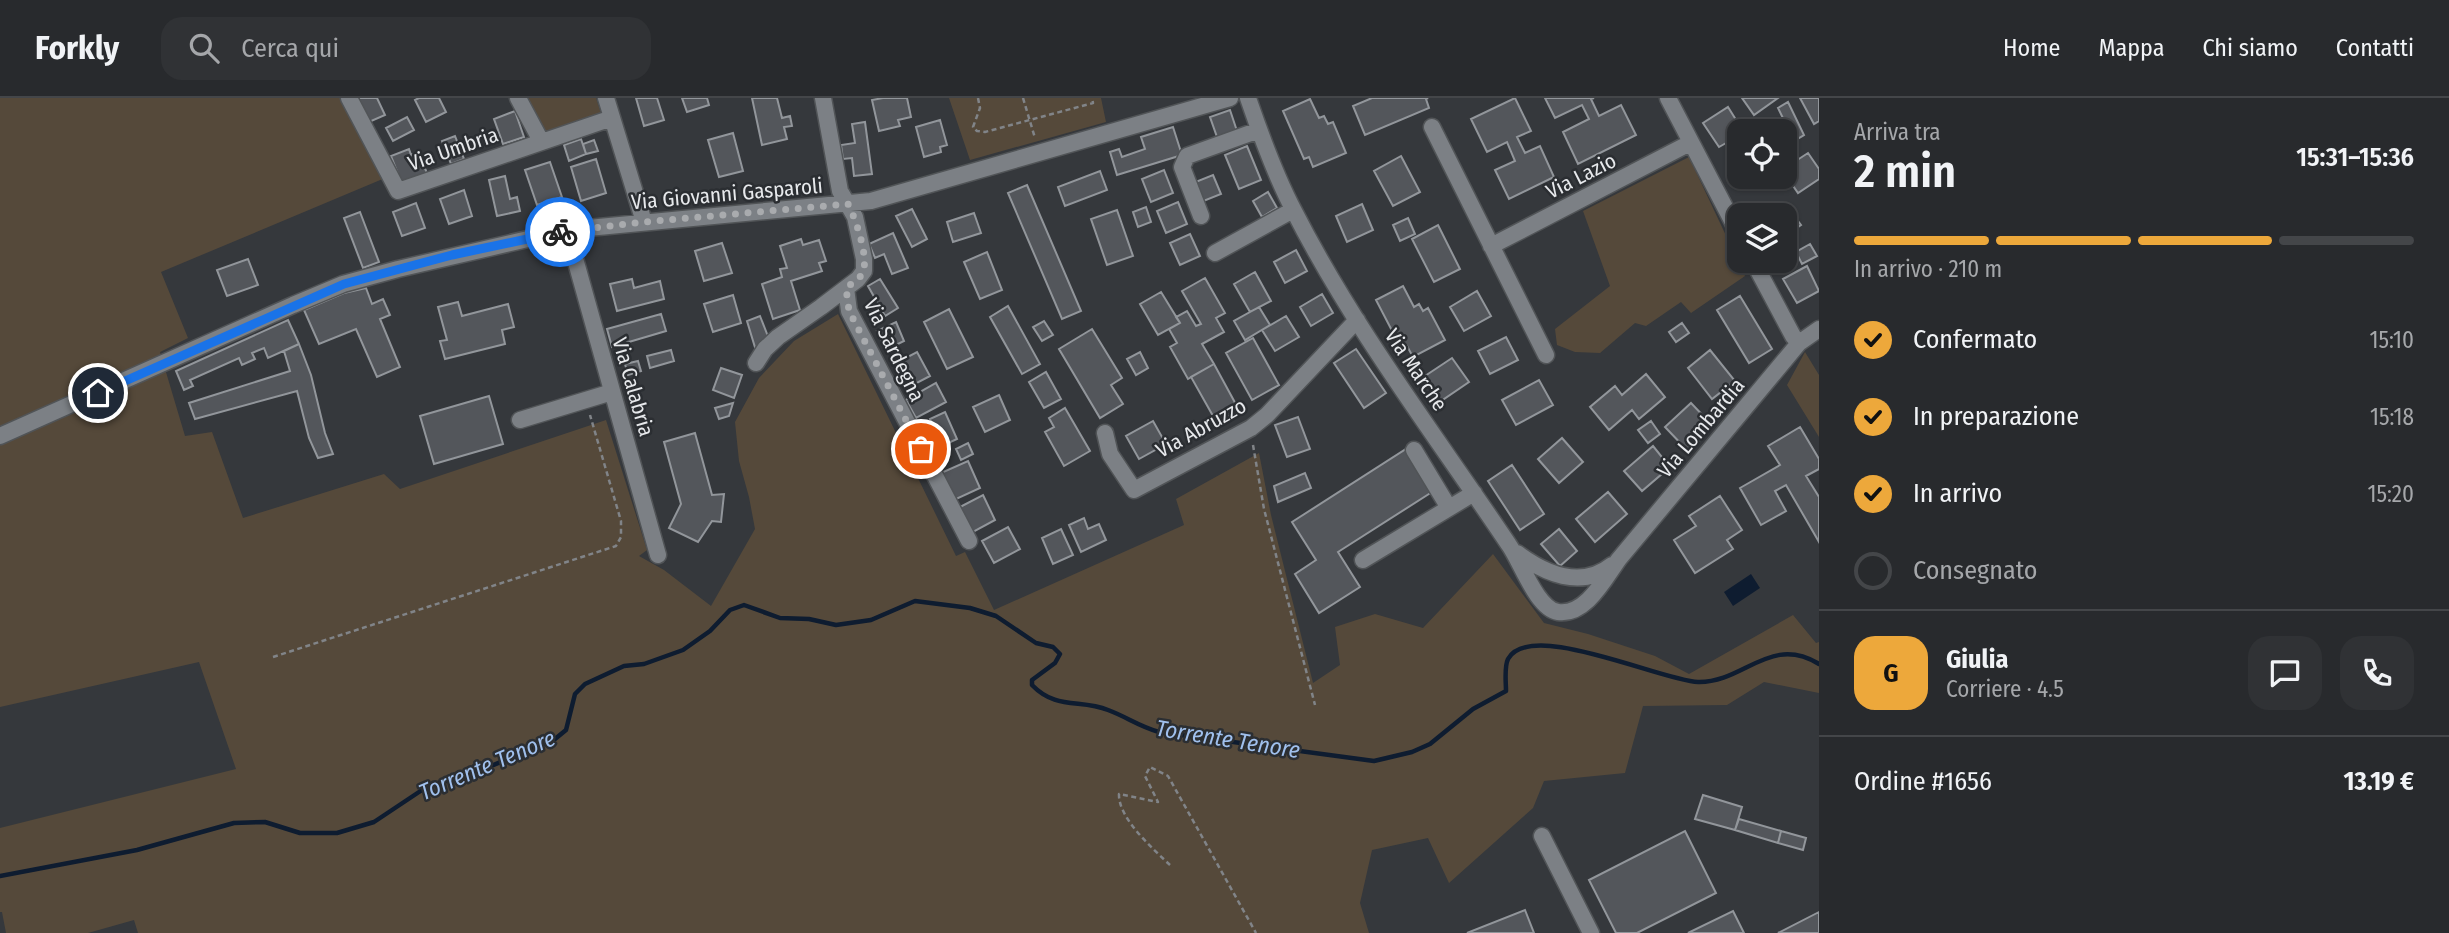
<!DOCTYPE html>
<html lang="it">
<meta charset="utf-8">
<style>
body{margin:0;font-family:"Fira Sans Condensed",sans-serif;background:#303235;color:#f1f3f6;height:100vh;display:flex;flex-direction:column;font-size:26px;white-space:nowrap}
*{box-sizing:border-box;margin:0}
p{font-size:23px;color:#a5a7aa}
.icon{flex:none;width:38px;height:38px;fill:none;stroke:currentColor;stroke-width:2;stroke-linecap:round;stroke-linejoin:round}
.map{position:relative;flex:1;overflow:hidden}
.details{display:flex;flex-direction:column;background:#282a2d;width:630px}
.details>*{flex:none}
.tools{position:absolute;left:1727px;top:21px;display:grid;gap:14px}
.tools a{display:grid;place-items:center;width:70px;height:70px;border-radius:14px;background:#282a2d;box-shadow:0 2px 5px #0004,0 0 0 2px #444649;font-size:35px}
.pin{position:absolute;display:grid;place-items:center;width:60px;height:60px;color:#fff;margin:-30px;border:4px solid #fff;border-radius:50%;box-shadow:0 2px 7px #0007}
.courier{position:absolute;display:grid;place-items:center;width:70px;height:70px;margin:-35px;border:5px solid #1a73e8;border-radius:50%;background:#fff;color:#222;box-shadow:0 2px 9px #0007}
.overview em{font-style:normal;font-weight:600}
.overview div{display:flex;flex-direction:column-reverse}
.overview{display:flex;align-items:center;justify-content:space-between;height:119px;padding:0 35px}
h1{font-size:46px;font-weight:600;line-height:52px}
.bar{display:grid;grid-template-columns:repeat(4,1fr);gap:10px 7px;align-content:center;height:84px;padding:0 35px}
.bar i{height:9px;border-radius:5px;background:#444649}
.bar .active{background:#eda83b}
.bar p{grid-column:span 4}
.line{display:flex;align-items:center;gap:18px;padding:0 35px;border-top:2px solid #444649}
.line div{flex:1}
.round{display:grid;place-items:center;flex:none;width:74px;height:74px;border-radius:21px;background:#303235}
ol{padding:0 35px;list-style:none}
li{display:flex;align-items:center;gap:21px;height:77px}
li p{margin-inline-start:auto}
li .icon{padding:7px;border-radius:50%;background:#eda83b;color:#111;stroke-width:4}
li:last-child{color:#a5a7aa}
li i{width:38px;height:38px;border:4px solid #444649;border-radius:50%}
header{display:flex;align-items:center;gap:42px;box-sizing:border-box;height:98px;padding:0 35px;background:#282a2d;border-bottom:2px solid #444649}
header strong{font-size:33px}
nav{display:flex;gap:38px;margin-inline-start:auto;font-size:24px}
.search{width:490px;height:63px;background:#303235;display:flex;align-items:center;gap:18px;box-sizing:border-box;padding:0 24px;border-radius:21px;color:#a5a7aa;font-size:26px}
main{display:flex;flex:1;min-height:0}
.map>svg:first-child{display:block}
</style>
<header>
<strong>Forkly</strong>
<div class="search"><svg class="icon" aria-label="search" viewBox="0 0 24 24"><circle cx="10" cy="10" r="6"/><path d="M15 15l6 6"/></svg>Cerca qui</div>
<nav><a>Home</a><a>Mappa</a><a>Chi siamo</a><a>Contatti</a></nav>
</header>
<main>
<div class="map">
<svg width="1819" height="835" viewBox="0 0 1819 835">
<rect width="100%" height="100%" fill="#35383c"/>
<!-- green -->
<path fill="#55493a" d="M0,0h341l44,80 -224,94 27,66 -28,14 25,84 27,-4 31,86 141,-44 16,15 206,-69 41,130 -8,6 25,14 47,36 44,-77 -6,-32 -10,-36 -4,-39 24,-44 35,-37 44,-27 118,242 9,-4 29,58 190,-85 -8,-26 83,-46 12,62 42,168 27,-18 -5,-38 40,-13 48,14 70,-74 51,69 44,11 67,22 34,18 104,-59 23,28 3,-1v51l-55,-11 -37,23 -84,1 -18,67 -81,8 -11,27 -84,75 -21,-45 -56,12 -12,53 9,30h-1231l-4,-13 -46,13h-82l-4,-21h-2v-84l236,-59 -37,-107 -199,45z
M524,0h72l5,15 -58,21z
M949,0h152l5,24 -136,38z
M1689,59l56,119 -54,37 -10,-11 -35,24 -11,-3 -35,30 -25,-1 -18,-7 -2,-16 55,-43 -27,-75z
M1805,254l14,23v62l-32,-52z"/>
<!-- water -->
<path fill="#0e1c30" d="M1751,476l9,14 -27,18 -9,-14z"/>
<g fill="none" stroke-linecap="round" stroke-linejoin="round">
<!-- stream -->
<path stroke="#0e1c30" stroke-width="4.5" d="M0,778l137,-26 97,-27 31,-1 35,11h37l37,-11 54,-36 49,-14 78,-33 11,-9 9,-36 10,-10 39,-18 20,-2 39,-14 27,-19 20,-21 14,-5 36,13 29,1 27,6 35,-5 44,-19 55,7 26,8 40,27 17,4 7,7 -5,9 -23,17v5c24,25 48,14 76,25 19,7 30,16 51,22l215,29 38,-9 18,-8 43,-35 33,-18c0,-9 -2,-24 2,-32 22,-40 154,22 190,23 46,1 72,-48 121,-18"/>
</g>
<!-- building -->
<path fill="#53565b" stroke="#92969b" stroke-width="2" d="M357,0h20l8,17 -16,7z
M419,0h20l7,14 -20,10 -11,-22z
M636,0h21l7,22 -20,6z
M682,0h25l2,7 -22,7z
M752,0h25l5,20 8,-2 2,10 -8,1 3,12 -25,6z
M883,0h24l4,19 -13,3 2,6 -21,5 -7,-31z
M1372,0h56l-2,1 3,9 -64,27 -12,-29z
M1515,0l16,33 -14,6 8,16 15,-7 14,31 -45,22 -14,-29 20,-9 -8,-19 -20,10 -16,-33z
M1545,0h49l-3,1 8,17 22,-11 15,30 -58,29 -15,-32 26,-13 -7,-14 -27,13z
M1742,0h36l-24,17z
M1800,0h19v23l-5,3z
M1310,1l9,19 5,-2 4,8 5,-2 13,31 -33,14 -4,-10 -5,2 -21,-48z
M1788,4l16,33 -10,6 -16,-33z
M1728,9l15,24h-3v4l-21,12 -16,-24z
M1230,12l7,21 -20,6 -7,-20z
M515,13l9,26 -21,7 -9,-25z
M407,19l7,13 -21,11 -7,-13z
M940,22l7,25 -7,2 1,5 -17,5 -8,-30z
M865,24l7,52 -18,2 -2,-18 -9,1 -2,-14 14,-2 -3,-19z
M1173,29l9,28 -65,20 -7,-23 9,-3 3,8 23,-8 -4,-12z
M733,35l10,38 -24,6 -11,-37z
M455,38l9,23 -13,5 -9,-23z
M581,41l5,15 -17,7 -5,-16z
M594,42l4,11 -12,3 -3,-10z
M1247,48l14,34 -22,9 -14,-34z
M409,51l2,6 7,-3 9,21 -25,11 -11,-28z
M1808,55l11,16v10l-21,14 -13,-19v-6z
M1401,58l19,36 -27,14 -19,-35z
M596,61l10,34 -25,8 -10,-34z
M550,64l12,35 -25,8 -12,-35z
M1164,72l9,23 -22,9 -9,-23z
M1100,73l7,19 -42,16 -7,-19z
M1213,77l8,19 -20,8 -8,-19z
M505,78l5,23 7,-2 3,14 -23,5 -8,-36z
M1027,87l54,126 -19,8 -54,-126z
M464,92l8,26 -23,8 -9,-25z
M1268,94l9,16 -15,9 -9,-16z
M1178,104l9,22 -21,9 -9,-22z
M416,105l9,25 -23,8 -9,-24z
M1362,106l11,26 -26,12 -11,-26z
M1786,107l15,20 -16,11v-21h-14z
M1146,109l5,15 -13,5 -5,-15z
M912,111l15,30 -15,8 -16,-31z
M1117,112l16,46 -26,9 -16,-46z
M360,114l19,50 -16,6 -19,-50z
M974,115l7,20 -28,9 -6,-20z
M1408,120l7,16 -15,7 -7,-16z
M1438,127l22,44 -26,13 -22,-43z
M893,135l15,35 -16,6 -8,-20 -9,4 -6,-14z
M1190,136l10,22 -20,9 -10,-22z
M801,141l2,6 16,-5 7,21 -7,2 3,8 -31,10 9,29 -27,9 -11,-35 20,-7 -2,-8 7,-1 -7,-22z
M722,145l10,30 -28,8 -9,-30z
M1810,146l7,12 -15,8 -6,-12z
M1296,152l11,21 -22,12 -11,-21z
M987,154l15,38 -22,9 -16,-37z
M248,161l10,26 -31,11 -10,-26z
M1807,168l12,25 -22,12 -14,-24z
M1255,174l16,29 -21,11 -16,-28z
M1205,180l20,35 -9,5 8,14 -22,12 12,20 -26,15 -18,-32 7,-4 -8,-14 11,-6 -4,-6 11,-6 9,15 5,-2 -19,-33z
M632,181l2,9 26,-7 4,18 -47,12 -7,-27z
M880,181l18,29 -13,8 -17,-30z
M1403,188l11,21 5,-3 4,7 5,-3 17,32 -32,17 -6,-11 -6,2 -25,-48z
M366,190l6,16 11,-5 7,16 -10,4 20,48 -23,10 -21,-48 -37,15 -15,-34 40,-17z
M1477,193l14,25 -27,15 -14,-24z
M1161,194l19,31 -22,12 -18,-31z
M1322,196l11,19 -22,13 -11,-19z
M733,197l8,28 -28,9 -9,-28z
M1740,198l32,53 -23,14 -32,-53z
M458,204l4,14 46,-12 6,23 -12,3 3,14 -60,15 -5,-18 7,-1 -9,-33z
M1008,208l32,58 -18,10 -32,-57z
M1259,209l11,18 -25,15 -11,-19z
M949,211l24,48 -26,12 -23,-47z
M661,216l5,17 -54,16 -5,-18z
M760,218l9,23 -12,15 -10,-33z
M1286,218l13,21 -24,14 -13,-21z
M288,222l11,24 -31,14 -4,-10 -12,5 3,6 -13,6 -3,-7 -49,22 3,6 -9,4 -8,-19z
M1044,223l9,14 -11,6 -9,-14z
M896,224l8,19 -18,9 -9,-19z
M1682,225l7,10 -13,9 -7,-10z
M1092,231l30,49 -11,7 12,19 -23,14 -41,-69z
M1506,239l12,23 -28,14 -12,-23z
M1253,240l26,47 -27,15 -26,-47z
M299,246l12,31 14,58 8,21 -15,4 -9,-20 -12,-47 -102,28 -6,-16 101,-32 -6,-20z
M1356,251l30,44 -22,15 -30,-45z
M671,252l3,11 -24,7 -3,-12z
M1710,252l25,31 -23,18 -24,-31z
M917,254l13,24 -17,9 -13,-24z
M1140,254l8,16 -12,7 -9,-16z
M1452,260l17,24 -28,19 -16,-25z
M638,263l3,10 -13,4 -3,-11z
M1214,266l25,46 -22,13 -26,-46z
M721,270l21,7 -8,23 -21,-8z
M1046,274l15,27 -17,9 -15,-26z
M1646,276l19,23 -26,22 -7,-9 -23,20 -19,-23 25,-21 7,9z
M1539,282l14,25 -37,20 -14,-25z
M936,285l10,19 -30,16 -10,-18z
M999,297l11,25 -25,12 -12,-25z
M489,298l14,48 -69,20 -14,-48z
M733,305l-4,13 -10,3 -4,-11z
M1691,305l20,21 -14,13 3,3 -12,11 -23,-24z
M1065,310l25,43 -26,15 -19,-34 9,-5 -5,-9z
M945,314l12,27 -28,13 -9,-19 13,-7 -3,-7z
M1298,319l12,32 -23,8 -12,-32z
M1153,323l13,23 -27,15 -13,-23z
M1651,323l9,13 -12,9 -10,-13z
M1800,329l19,32v10l-13,7 13,21v45l-33,-57 -11,6 11,20 -25,14 -21,-37 40,-23 -12,-19z
M695,335l17,62 12,-1 -3,28 -9,-1 -14,21 -29,-14 12,-24 -17,-62z
M1562,340l21,24 -24,21 -21,-24z
M968,345l5,11 -12,6 -5,-11z
M1653,348l17,21 -28,24 -18,-20z
M1406,351l26,43 -94,60 22,35 -41,26 -24,-39 21,-14 -24,-38z
M968,363l12,27 -26,12 -13,-27z
M1512,367l32,49 -24,16 -32,-49z
M1305,375l6,15 -33,14 -4,-16z
M1608,394l19,22 -32,28 -19,-23z
M983,397l12,25 -22,12 -13,-25z
M1720,398l22,34 -15,10 6,9 -38,24 -21,-33 22,-14 -7,-10z
M1084,420l4,11 11,-5 7,16 -25,12 -12,-27z
M1008,429l12,22 -26,14 -12,-22z
M1061,431l12,26 -20,9 -11,-26z
M1559,431l18,22 -17,15 -19,-22z
M1703,697l39,12 -7,23 -40,-11z
M1739,721l42,12 -3,12 -43,-13z
M1685,733l31,62 -79,40h-21l-27,-53z
M1781,733l25,7 -3,12 -25,-7z
M1525,812l9,23h-67z
M1733,813l11,22h-56z
M1819,814v21h-41z"/>
<g fill="none" stroke-linecap="round" stroke-linejoin="round">
<!-- minor casing -->
<g stroke="#515457" stroke-width="19">
<path id="minor" d="M349,0l49,93 214,-73
M518,0l23,43
M606,0l38,124
M1248,0c13,38 27,77 46,113 60,118 142,225 215,334 12,17 28,64 49,67 28,4 47,-34 61,-53l180,-216 20,-14
M1668,0l72,138
M1432,29l114,228
M1201,118l-19,-49 5,-11 72,-26
M567,132l91,325
M1491,148l199,-103
M1215,155l78,-43
M1753,163l40,75 6,7
M846,190l3,23 120,230
M756,265l9,-14 13,-12 43,-30 37,-28 6,-8v-12l-9,-42 -15,-26 -17,-93
M520,322l92,-28
M1105,335l5,21 24,36 117,-62 16,-13 90,-95
M0,338l293,-131 50,-21 55,-15 169,-39 304,-29 359,-103
M1414,352l35,58
M1517,455c27,20 64,37 95,12
M1363,462l111,-67
M1542,738l49,97"/>
</g>
<!-- path -->
<path stroke="#818488" stroke-width="2.5" stroke-dasharray="5 3.5" stroke-linecap="butt" d="M978,0l2,10 -7,19 4,4 8,1 108,-29 -1,-5
M1023,0l12,40
M1253,347l11,64 51,196
M273,559l343,-111 5,-9v-16l-31,-106
M1170,767c-17,-16 -52,-47 -51,-71l39,8 -13,-26 5,-9 18,9 88,157"/>
<!-- minor -->
<use href="#minor" stroke="#7c8085" stroke-width="16"/>
</g>
<g fill="none" stroke-linecap="round" stroke-linejoin="round">
<!-- done -->
<path stroke="#a9abae" stroke-width="7" stroke-dasharray="0 12.6" d="M560,134l84,-10 204,-18c7,13 21,53 15,68 -3,7 -11,11 -17,16l3,23 72,138"/>
<!-- route -->
<path stroke="#1a73e8" stroke-width="9" d="M98,295l246,-109 108,-29 108,-23"/>
</g>
<g text-anchor="middle" dominant-baseline="central" stroke-width="5" stroke-linejoin="round" paint-order="stroke">
<!-- street labels -->
<g font-size="21" fill="#e7e9ec" stroke="#2b2e32">
<text transform="translate(453 51) rotate(-19)">Via Umbria</text>
<text transform="translate(1581 78) rotate(-27)">Via Lazio</text>
<text transform="translate(727 96) rotate(-5)">Via Giovanni Gasparoli</text>
<text transform="translate(894 252) rotate(64)">Via Sardegna</text>
<text transform="translate(1416 272) rotate(56)">Via Marche</text>
<text transform="translate(633 289) rotate(74)">Via Calabria</text>
<text transform="translate(1201 330) rotate(-29)">Via Abruzzo</text>
<text transform="translate(1701 330) rotate(-50)">Via Lombardia</text>
</g>
<!-- water labels -->
<g font-size="23" font-style="italic" fill="#a0c0ed" stroke="#2b2e32">
<text transform="translate(1228 641) rotate(9)">Torrente Tenore</text>
<text transform="translate(487 667) rotate(-23)">Torrente Tenore</text>
</g>
</g>
</svg>
<div class="tools">
<a><svg class="icon" aria-label="locate" viewBox="0 0 24 24"><circle cx="12" cy="12" r="6"/><path d="M12 2v4M12 18v4M2 12h4M18 12h4"/></svg></a>
<a><svg class="icon" aria-label="layers" viewBox="0 0 24 24"><path d="M12 4l9 5-9 5-9-5zM3 14l9 5 9-5"/></svg></a>
</div>
<div class="pin" style="left:921px;top:351px;background:#ea580c"><svg class="icon" aria-label="bag" viewBox="0 0 24 24"><path d="M5 8h14l-1 12H6zM9 8a3 3 0 0 1 6 0"/></svg></div>
<div class="pin" style="left:98px;top:295px;background:#1f2937"><svg class="icon" aria-label="home" viewBox="0 0 24 24"><path d="M3 11l9-7 9 7M6 9v11h12V9"/></svg></div>
<div class="courier" style="left:560px;top:134px"><svg class="icon" aria-label="bike" viewBox="0 0 24 24"><circle cx="6" cy="16" r="4"/><circle cx="18" cy="16" r="4"/><path d="M6 16l4-8h5l3 8M10 8l3 8H6M13 5h3"/></svg></div>
</div>
<section class="details">
<div class="overview"><div><h1>2 min</h1><p>Arriva tra</p></div><em>15:31–15:36</em></div>
<div class="bar"><i class="active"></i><i class="active"></i><i class="active"></i><i></i><p>In arrivo · 210 m</p></div>
<ol>
<li><svg class="icon" aria-label="check" viewBox="0 0 24 24"><path d="M5 12l5 5 9-10"/></svg>Confermato<p>15:10</p></li>
<li><svg class="icon" aria-label="check" viewBox="0 0 24 24"><path d="M5 12l5 5 9-10"/></svg>In preparazione<p>15:18</p></li>
<li><svg class="icon" aria-label="check" viewBox="0 0 24 24"><path d="M5 12l5 5 9-10"/></svg>In arrivo<p>15:20</p></li>
<li><i></i>Consegnato</li>
</ol>
<div class="line" style="height:126px"><b class="round" style="background:#eda83b;color:#111">G</b><div><b>Giulia</b><p>Corriere · 4.5</p></div><a class="round"><svg class="icon" aria-label="chat" viewBox="0 0 24 24"><path d="M4 5h16v11H9l-5 4z"/></svg></a><a class="round"><svg class="icon" aria-label="phone" viewBox="0 0 24 24"><path d="M5 4h4l2 5-3 2q2 4 5 5l2-3 5 2v4C11 20 4 13 5 4z"/></svg></a></div>
<div class="line" style="height:91px"><div>Ordine #1656</div><b>13.19 €</b></div>
</section>
</main>
